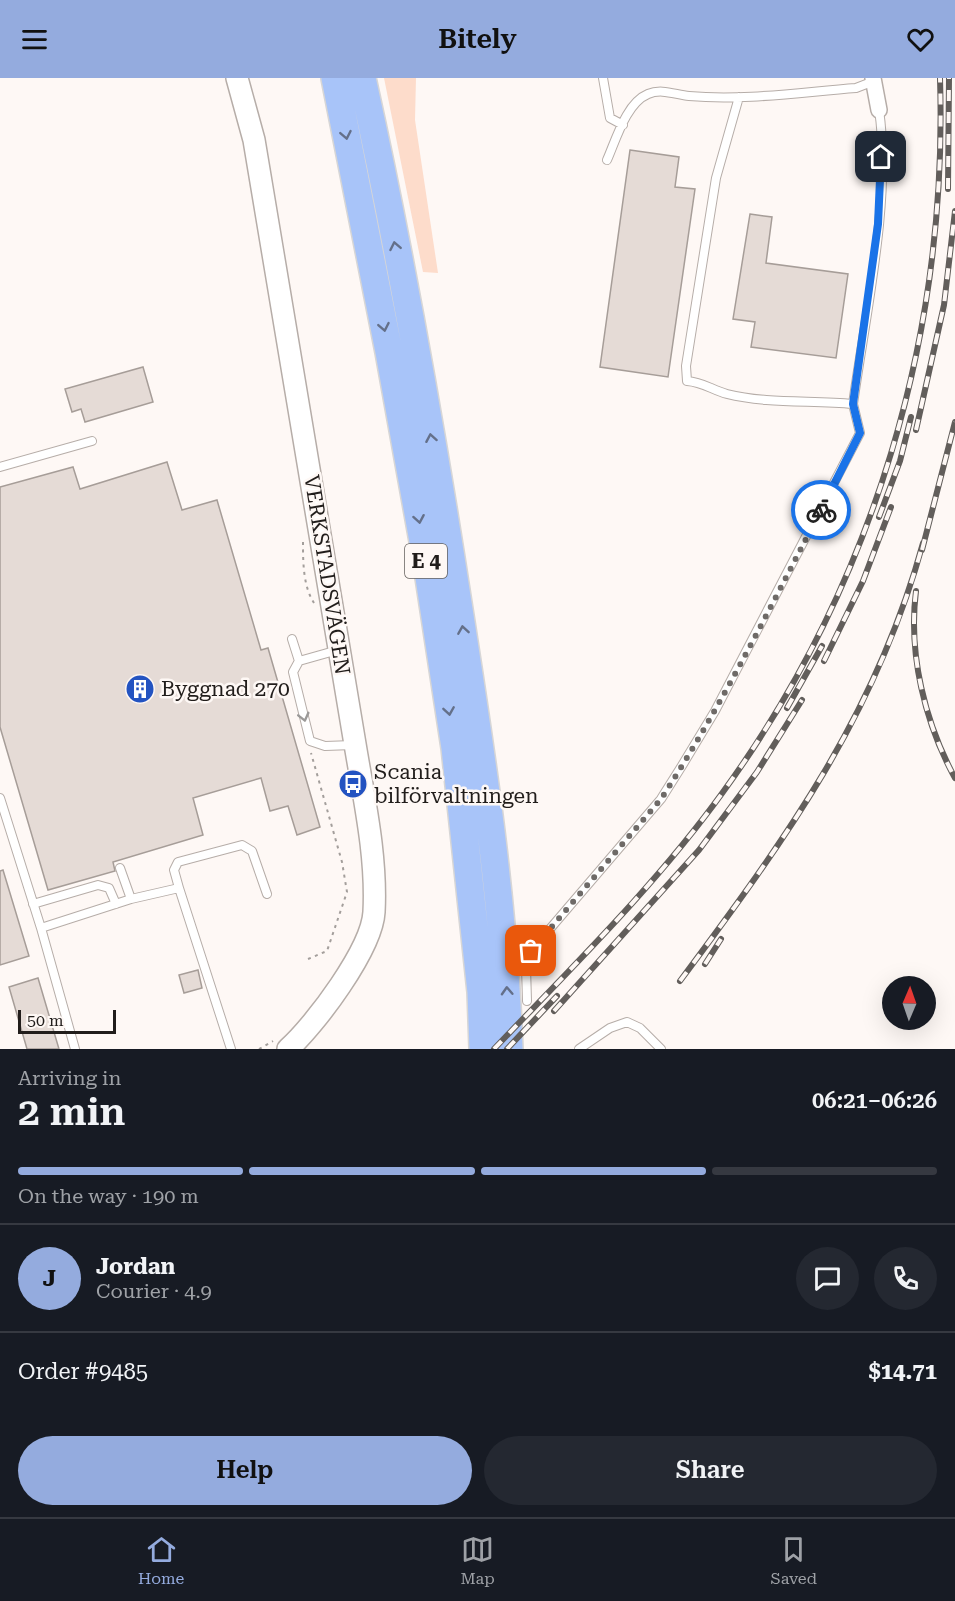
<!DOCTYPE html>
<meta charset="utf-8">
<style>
body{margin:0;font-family:"Roboto Serif",serif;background:#242831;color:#f1f3f6;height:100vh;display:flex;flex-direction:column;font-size:22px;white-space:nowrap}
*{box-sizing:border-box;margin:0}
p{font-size:20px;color:#9ea1a6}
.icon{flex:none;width:33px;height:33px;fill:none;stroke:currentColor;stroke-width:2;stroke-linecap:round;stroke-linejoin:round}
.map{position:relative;height:971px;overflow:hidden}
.sheet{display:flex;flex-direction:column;background:#171b24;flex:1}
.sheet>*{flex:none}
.needle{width:39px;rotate:2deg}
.tools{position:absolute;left:882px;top:898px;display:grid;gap:12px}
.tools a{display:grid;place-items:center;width:54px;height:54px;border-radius:50%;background:#171b24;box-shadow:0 6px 24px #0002;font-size:30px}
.scale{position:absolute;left:18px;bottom:15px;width:98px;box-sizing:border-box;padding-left:6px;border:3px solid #211d1b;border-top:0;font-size:16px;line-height:21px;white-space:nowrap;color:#211d1b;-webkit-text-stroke:4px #fef8f5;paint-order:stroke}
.pin{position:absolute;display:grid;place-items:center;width:51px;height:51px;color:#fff;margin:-26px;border-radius:12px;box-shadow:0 3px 9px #0006}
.courier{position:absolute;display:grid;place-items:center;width:60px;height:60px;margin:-30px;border:4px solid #1a73e8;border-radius:50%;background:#fff;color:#222;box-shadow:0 2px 8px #0007}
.head em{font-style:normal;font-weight:600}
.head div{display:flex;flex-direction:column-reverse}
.head{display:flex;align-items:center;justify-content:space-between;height:102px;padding:0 18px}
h1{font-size:39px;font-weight:600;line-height:45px}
.bar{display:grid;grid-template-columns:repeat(4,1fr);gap:9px 6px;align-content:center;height:72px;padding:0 18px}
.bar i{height:8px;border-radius:4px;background:#363941}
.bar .active{background:#94abde}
.bar p{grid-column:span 4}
.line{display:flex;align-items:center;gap:15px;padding:0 18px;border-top:2px solid #363941}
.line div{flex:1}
.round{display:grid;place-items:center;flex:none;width:63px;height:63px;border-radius:32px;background:#242831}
.primary-button{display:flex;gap:12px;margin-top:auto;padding:12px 18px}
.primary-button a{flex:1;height:69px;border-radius:36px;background:#94abde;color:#111;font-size:24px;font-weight:600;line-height:69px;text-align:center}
.primary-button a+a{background:#242831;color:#f1f3f6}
header{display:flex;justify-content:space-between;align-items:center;height:78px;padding:0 18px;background:#94abde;color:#111;font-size:27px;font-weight:600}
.menu{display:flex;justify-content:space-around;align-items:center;height:84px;border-top:2px solid #363941;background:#171b24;font-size:16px;color:#9ea1a6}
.menu a{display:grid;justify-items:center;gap:3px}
.menu .active{color:#94abde}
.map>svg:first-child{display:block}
</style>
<header><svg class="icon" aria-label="menu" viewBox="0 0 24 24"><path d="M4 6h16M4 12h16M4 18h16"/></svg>Bitely<svg class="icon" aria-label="heart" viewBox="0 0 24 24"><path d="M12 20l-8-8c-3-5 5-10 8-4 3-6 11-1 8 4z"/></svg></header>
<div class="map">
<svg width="955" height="971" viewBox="0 0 955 971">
<rect width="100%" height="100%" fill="#fef8f5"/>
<!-- green -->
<path fill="#fddccb" d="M384,0h32l-1,42 23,153 -15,-1z"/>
<!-- building -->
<path fill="#e5dbd6" stroke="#a69d98" stroke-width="1.5" d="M630,72l49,7 -4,30 20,2 -27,188 -68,-10z
M750,136l22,3 -6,46 82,11 -12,84 -85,-11 4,-25 -22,-3z
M143,289l10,35 -68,20 -4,-13 -9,3 -7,-23z
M167,384l15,48 35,-10 44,150 7,-2 52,179 -23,8 -9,-29 -18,5 -9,-33 -68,20 10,37 -90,27 2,9 -67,19 -48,-163v-240l73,-20 7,22z
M3,792l26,86 -29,9v-94z
M198,892l4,18 -18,5 -5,-18z
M38,900l21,71h-32l-18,-62z"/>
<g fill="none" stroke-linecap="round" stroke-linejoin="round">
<!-- service casing -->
<g stroke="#b6ada8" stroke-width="10">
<path id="service" d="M603,0l7,40 13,7
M739,19l-23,81 -30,188 1,15c16,1 25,9 40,13 40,10 85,6 126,10
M607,82c9,-20 19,-57 41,-66 14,-6 28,1 41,2 55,5 113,-4 167,-8l18,-7
M0,389l92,-26
M292,561l7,22
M338,572l-39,11 -6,11 17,69 15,5 28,-1
M0,720l41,130 90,-29 48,-11 52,161
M120,790l11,31
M179,810l-5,-18 4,-8 64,-17 10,6 15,43
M33,826l65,-19 11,3 7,16
M41,850l34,121
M527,923l-1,-34 5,-16 130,-152 22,-35 32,-53 145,-278 -7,-29c12,-87 39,-208 26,-294
M579,971l31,-21 17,-6 13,6 21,21"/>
</g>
<!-- minor casing -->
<g stroke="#b6ada8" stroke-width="18">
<path id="minor" d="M873,0l6,32"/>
</g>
<!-- secondary casing -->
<g stroke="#b6ada8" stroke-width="24">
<path id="secondary" d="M237,0l17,62 101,604c9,55 22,112 19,168 -2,37 -59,113 -86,137"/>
</g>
<!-- motorway casing -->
<g stroke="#d7d6d6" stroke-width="30">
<path id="motorway" d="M335,0l54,274 37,206 29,190 26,244 2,57
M362,0c38,173 69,349 96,525 23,147 46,297 51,446"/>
</g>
<!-- path -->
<path stroke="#a39e9b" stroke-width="2" stroke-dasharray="3 4.5" stroke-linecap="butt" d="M303,464c0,20 0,44 11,61
M308,881l19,-8 20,-59 -5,-30 -31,-109
M259,971l14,-8"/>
<!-- service -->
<use href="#service" stroke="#fff" stroke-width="8"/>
<!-- minor -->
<use href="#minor" stroke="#fff" stroke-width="15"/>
<!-- secondary -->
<use href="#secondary" stroke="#fff" stroke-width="21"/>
<!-- motorway -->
<use href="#motorway" stroke="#a8c4f9" stroke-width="27"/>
<!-- rail casing -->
<g stroke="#625e5b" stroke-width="6">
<path id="rail" d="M948,111l1,-111
M916,352l28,-125 11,-94
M879,439l21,-56 11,-44
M922,472l33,-128
M916,513c-8,63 9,132 39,187
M824,583l39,-80 28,-74
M787,630l35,-62
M705,886l16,-25
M680,903c105,-141 196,-266 243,-438
M554,933l145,-161 58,-78 45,-72
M494,971c79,-83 162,-164 229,-257 151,-208 225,-458 217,-714
M507,971l50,-53"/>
</g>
<!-- rail -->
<use href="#rail" stroke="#fef8f5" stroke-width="4" stroke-dasharray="11" stroke-linecap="butt"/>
</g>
<!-- one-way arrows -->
<defs><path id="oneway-chevron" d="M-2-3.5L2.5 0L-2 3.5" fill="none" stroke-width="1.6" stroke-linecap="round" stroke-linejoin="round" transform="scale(1.5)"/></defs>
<g stroke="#64708a">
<use href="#oneway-chevron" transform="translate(346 57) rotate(79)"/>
<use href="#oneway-chevron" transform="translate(395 168) rotate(-101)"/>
<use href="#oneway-chevron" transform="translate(384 249) rotate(79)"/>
<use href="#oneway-chevron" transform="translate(431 360) rotate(-100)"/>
<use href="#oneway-chevron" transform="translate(419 441) rotate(80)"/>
<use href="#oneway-chevron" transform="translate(463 552) rotate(-99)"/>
<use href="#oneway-chevron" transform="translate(449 633) rotate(81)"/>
<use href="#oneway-chevron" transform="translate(507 913) rotate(-93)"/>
</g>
<use stroke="#9b9998" href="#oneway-chevron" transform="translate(304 639) rotate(76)"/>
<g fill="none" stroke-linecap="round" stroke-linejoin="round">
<!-- done -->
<path stroke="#6e6a67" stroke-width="6" stroke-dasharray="0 10.8" d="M531,873l130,-152c60,-92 109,-191 160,-289"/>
<!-- route -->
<path stroke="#1a73e8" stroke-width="8" d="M821,432l39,-77 -7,-29 25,-180 3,-67"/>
</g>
<!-- icons -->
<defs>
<g id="building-disc" transform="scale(1.5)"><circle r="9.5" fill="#2353c1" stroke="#fef8f5"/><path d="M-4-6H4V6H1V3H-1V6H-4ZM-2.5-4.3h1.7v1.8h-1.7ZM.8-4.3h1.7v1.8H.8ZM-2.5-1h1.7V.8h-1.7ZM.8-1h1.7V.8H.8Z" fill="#fff"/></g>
<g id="bus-disc" transform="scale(1.5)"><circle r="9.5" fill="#2353c1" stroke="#fef8f5"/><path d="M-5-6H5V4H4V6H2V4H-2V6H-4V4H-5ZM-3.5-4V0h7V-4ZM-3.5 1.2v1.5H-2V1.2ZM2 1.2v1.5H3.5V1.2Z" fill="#fff"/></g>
</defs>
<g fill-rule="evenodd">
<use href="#building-disc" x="140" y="611"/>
<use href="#bus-disc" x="353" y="706"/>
</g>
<g text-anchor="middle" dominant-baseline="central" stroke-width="5" stroke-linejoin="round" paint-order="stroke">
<!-- shield labels -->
<rect fill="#fef8f5" stroke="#635f5c" stroke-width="1.5" x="405" y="466" width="42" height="34" rx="4.5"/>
<g font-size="20" font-weight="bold" fill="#211d1b">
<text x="426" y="483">E 4</text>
</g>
<!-- street labels -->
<g font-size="21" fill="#211d1b" stroke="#fef8f5">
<text transform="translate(327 497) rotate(81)">VERKSTADSVÄGEN</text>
</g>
<!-- poi labels -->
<g font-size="21" fill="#211d1b" stroke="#fef8f5" text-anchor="start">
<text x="161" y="611">Byggnad 270</text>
<text x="374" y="694">Scania<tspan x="374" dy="24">bilförvaltningen</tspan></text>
</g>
</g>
</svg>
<div class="tools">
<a><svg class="needle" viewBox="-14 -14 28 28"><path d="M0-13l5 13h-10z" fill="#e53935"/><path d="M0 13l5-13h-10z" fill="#9ea1a6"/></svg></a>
</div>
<div class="scale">50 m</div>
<div class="pin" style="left:531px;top:873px;background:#ea580c"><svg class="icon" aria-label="bag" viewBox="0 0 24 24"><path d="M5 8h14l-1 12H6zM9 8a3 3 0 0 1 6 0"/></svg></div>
<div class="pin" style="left:881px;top:79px;background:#1f2937"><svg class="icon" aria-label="home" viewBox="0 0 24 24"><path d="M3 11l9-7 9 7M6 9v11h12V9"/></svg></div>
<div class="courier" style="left:821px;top:432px"><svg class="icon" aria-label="bike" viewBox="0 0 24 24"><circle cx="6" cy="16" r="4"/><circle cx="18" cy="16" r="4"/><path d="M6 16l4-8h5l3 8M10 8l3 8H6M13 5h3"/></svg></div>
</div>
<section class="sheet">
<div class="head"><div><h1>2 min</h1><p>Arriving in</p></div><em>06:21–06:26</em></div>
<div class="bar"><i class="active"></i><i class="active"></i><i class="active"></i><i></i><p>On the way · 190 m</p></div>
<div class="line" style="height:108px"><b class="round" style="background:#94abde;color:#111">J</b><div><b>Jordan</b><p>Courier · 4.9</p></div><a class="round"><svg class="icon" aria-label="chat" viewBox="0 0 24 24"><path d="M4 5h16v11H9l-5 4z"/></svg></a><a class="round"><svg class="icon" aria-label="phone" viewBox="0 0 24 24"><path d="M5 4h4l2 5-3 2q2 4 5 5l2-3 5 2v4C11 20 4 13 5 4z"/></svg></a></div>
<div class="line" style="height:78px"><div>Order #9485</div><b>$14.71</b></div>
<div class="primary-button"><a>Help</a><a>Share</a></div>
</section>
<nav class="menu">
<a class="active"><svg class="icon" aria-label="home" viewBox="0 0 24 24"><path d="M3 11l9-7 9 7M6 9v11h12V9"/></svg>Home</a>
<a><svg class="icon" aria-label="map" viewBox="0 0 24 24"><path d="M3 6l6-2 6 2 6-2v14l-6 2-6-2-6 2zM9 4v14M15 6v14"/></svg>Map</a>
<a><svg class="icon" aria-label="saved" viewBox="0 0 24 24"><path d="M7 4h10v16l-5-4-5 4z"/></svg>Saved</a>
</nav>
